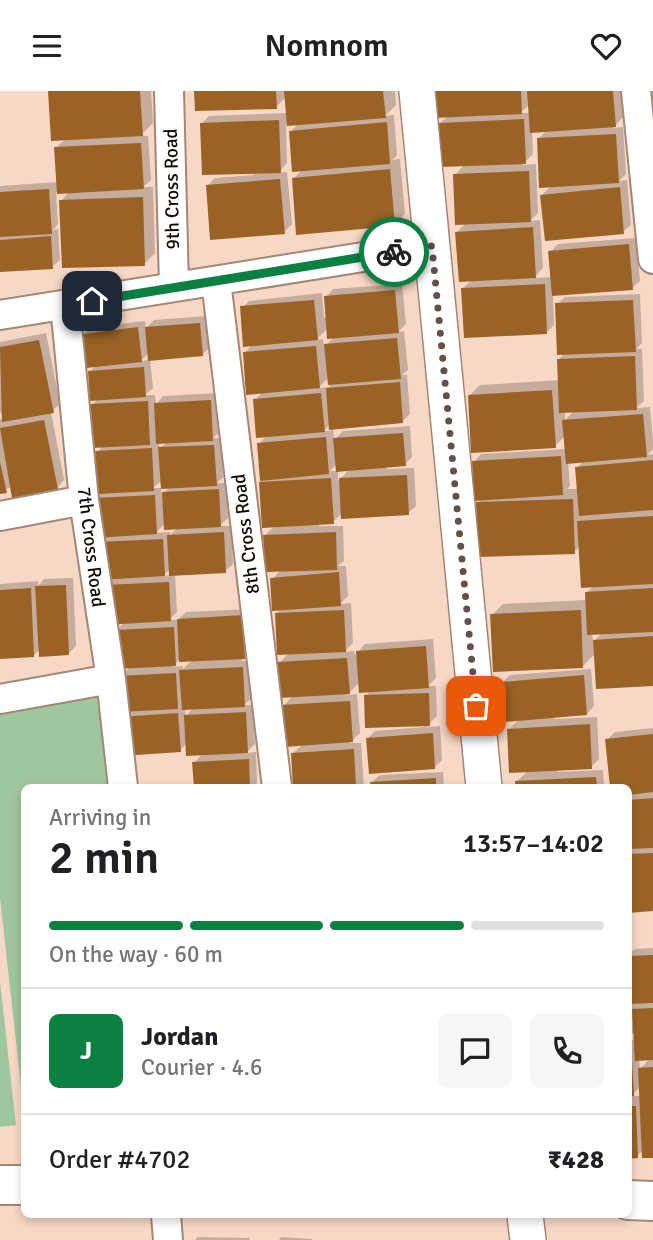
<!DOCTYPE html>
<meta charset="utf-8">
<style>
body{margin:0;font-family:Signika,sans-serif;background:#f6f6f6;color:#202124;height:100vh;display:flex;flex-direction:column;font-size:26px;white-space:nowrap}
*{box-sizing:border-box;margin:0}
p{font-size:23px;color:#757577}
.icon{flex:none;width:38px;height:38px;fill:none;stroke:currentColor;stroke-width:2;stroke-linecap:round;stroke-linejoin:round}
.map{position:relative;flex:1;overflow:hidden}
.details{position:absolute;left:21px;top:693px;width:611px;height:434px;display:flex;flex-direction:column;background:#fff;border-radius:10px;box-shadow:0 4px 10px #0003}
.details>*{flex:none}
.pin{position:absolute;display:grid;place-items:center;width:60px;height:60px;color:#fff;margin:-30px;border-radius:14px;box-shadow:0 4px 10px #0006}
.courier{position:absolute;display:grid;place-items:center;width:70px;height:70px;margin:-35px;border:5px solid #0b8043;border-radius:50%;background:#fff;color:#222;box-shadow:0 2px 9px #0007}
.headline em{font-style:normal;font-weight:600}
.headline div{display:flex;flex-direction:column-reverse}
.headline{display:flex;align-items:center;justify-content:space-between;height:119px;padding:0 28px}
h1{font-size:46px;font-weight:600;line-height:52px}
.bar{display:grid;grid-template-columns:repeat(4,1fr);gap:10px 7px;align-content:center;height:84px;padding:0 28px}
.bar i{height:9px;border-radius:5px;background:#e0e0e0}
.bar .on{background:#0b8043}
.bar p{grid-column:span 4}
.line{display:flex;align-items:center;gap:18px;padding:0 28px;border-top:2px solid #e0e0e0}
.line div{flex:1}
.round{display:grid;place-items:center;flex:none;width:74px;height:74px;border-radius:10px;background:#f6f6f6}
header{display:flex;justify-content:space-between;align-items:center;height:91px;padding:0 28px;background:#fff;font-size:32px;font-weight:600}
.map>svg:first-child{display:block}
</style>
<header><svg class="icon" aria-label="menu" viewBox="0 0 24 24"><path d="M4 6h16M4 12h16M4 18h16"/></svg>Nomnom<svg class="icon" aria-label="heart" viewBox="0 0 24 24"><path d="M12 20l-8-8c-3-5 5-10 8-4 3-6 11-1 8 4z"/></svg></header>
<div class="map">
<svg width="653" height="1149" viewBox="0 0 653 1149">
<rect width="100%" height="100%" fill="#f7d7c5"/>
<!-- green -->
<path fill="#a0c6a0" d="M102,599l11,97h-89v327l-24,-216v-190z
M0,890l16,144 -16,2z"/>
<!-- shadow -->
<path fill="#0003" fill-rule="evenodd" d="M50,0h101l2,32 -13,13h8l3,44 -8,7h10l2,66 -11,11 -83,-63 9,-10 -14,1 2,32 -5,6 5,-1 2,31 -8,7 -52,4v-85l58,-4 -2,-34 10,-10z
M196,0h199l1,14 -11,11 9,-1 3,40 -5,5 8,-1 5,55 -11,11 -100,-47 8,-8 -11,-39 7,-7 -12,1 1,38 -9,10 9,-1 5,52 -8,8 -77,-46 8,-8 39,-3v-3l-53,-48 8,-8 79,-3 -2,-16 -10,10z
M435,0h189l2,23 -13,14 10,-1 3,47 -7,7 8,-1 4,45 -8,7 -81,-37 10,-10 -14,-46 9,-9 -15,2 1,22 -11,11 14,-1 2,49 -8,8 10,-1 3,48 -9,10 18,-1 -2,-25 8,-8 78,-6 4,43 -8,7 -79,6 1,31 -7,7 -84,-44 9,-8 -15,-48 9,-9 -11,-48 10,-11 -25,-41 9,-8zM530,13v9h-10z
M646,0h7v101z
M402,193l4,40 -8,8 6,-1 4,39 -6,5h5l3,39 -8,8 -69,6 1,12 9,-9 67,-5 2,31 -7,7 -18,2v3l27,-1 2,38 -8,7h-66l-9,9 -14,1v3h24l1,35 -6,5h8l2,30 -8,8 11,-1 2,40 -9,9 10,-1 1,4 10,-11 68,-5 3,39 -8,8h8l1,30 -11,11 14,-1 2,34 -8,8 -66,-30 7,-7 49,-4v-3l-59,-28 6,-5 -11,-9 -13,13 10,-1 3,39 -10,10h11l3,44h-69l-2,-34 10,-9 -20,-38 10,-10 -14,-33 10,-10 -13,-39 6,-6 -10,-29 9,-9 -16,-35 10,-9h-12l-4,-82 8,-9 -12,-35 8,-9 -19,-38 9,-9 -11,-35 7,-8 73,-8 2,24h3l-1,-20 7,-8zM328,237l6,9 -10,10 -1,-8 -7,1zM329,286l1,10 -12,1zM331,333v7h-8zM337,373l13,5 -12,12v-10h-8z
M640,203l2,49 -6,6h6l2,52 -8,7 14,-1 3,34v8l-6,6 6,-1v230l-57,-31 -13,13 -91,-51 11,-11 84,-4 -1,-7 8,-7 -14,-40 -6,6 -96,-49 4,-4 -8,-37 7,-8 85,-5 -1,-13 -10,10 -86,-50 11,-11 80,-5 -1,-21 6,-6 -8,-49 8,-7zM575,319l-10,10v-9zM584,369l-7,8 1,21h-11l3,-3 -2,-24zM592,542h10l-9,9z
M207,225l3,31 -8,8 -52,4 3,29 -8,7h10l1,9 7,-8 55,-3 2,39 -7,6h8l2,39 -6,6h9l2,35 -9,8h12l2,38 -8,7 -50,3 2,38 -8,8h9l8,-8 64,-3 2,40 -11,12 9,-1 2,38 -8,7h9l2,39 -9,9 10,-1 1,31 -4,4h-58l-1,-24 9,-10 -16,-10 -7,7 -57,4 -3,-77 10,-10 -13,-37 8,-8 -19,-36 9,-9 -15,-34 8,-8 -14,-36 5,-5 -2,-42 6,-6 -11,-41 6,-6 -8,-28 7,-6 -13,-31 8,-7 53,-6 1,7 8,-8zM149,261l1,8 -9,1zM159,351h8l-8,7zM162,389l8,7 -8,8 -1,-7h-8zM165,432l12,5 -7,7v-3l-14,1zM171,477v7l-8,1zM179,569h13l-9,9v-3l-11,1zM185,617h8l-7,8z
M46,242l14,71 -9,8 13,68 -7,8 -46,-1 -11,5v-73l3,-1 -3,-7v-69z
M73,487l3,68 -7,7 -29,-4 -6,6 -34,2v-73l38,-3v5l6,-7z
M591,578l3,37 -7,8 -33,2v3l43,-2 2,42 -8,8 -34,2v3l46,-2 1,17h-87v-6l11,-10 -19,-42 10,-10 -17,-36 8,-8z
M653,637v182l-25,1v-124h-16l-5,-47 8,-8z
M443,681l1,15h-72v-5l8,-7z
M653,857v208l-10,-6 -6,6 -9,1v-117h8l-1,-9 -7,7v-83l7,-6zM650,967l-6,7 -4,3 -1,-9zM641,995v10h-10z
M198,1146l52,1 -1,2h-54z
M281,1146l31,2v1h-33z"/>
<!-- building -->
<path fill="#9a6325" d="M48,0h92l3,45 -92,5z
M194,0h82l1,18 -82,2z
M284,0h99l3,27 -99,8z
M433,0h88l1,23 -88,4z
M527,0h86l3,36 -86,6z
M524,28l2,45 -86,3 -1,-44z
M279,29l2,53 -79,2 -2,-52z
M387,31l3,42 -98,8 -3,-41z
M616,43l3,49 -80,5 -2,-50z
M141,52l3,46 -87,5 -3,-47z
M390,78l5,57 -99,9 -4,-57z
M529,80l2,51 -76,3 -2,-51z
M280,88l5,55 -75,6 -4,-55z
M620,96l4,47 -79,7 -5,-46z
M49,98l3,45 -52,3v-45z
M143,106l2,69 -83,2 -3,-68z
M533,136l3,51 -77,4 -4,-50z
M51,145l2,33 -53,3v-32z
M629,153l4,46 -81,6 -4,-45z
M545,193l2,50 -83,4 -3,-50z
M395,199l4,43 -72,6 -3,-43z
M314,209l4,40 -75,7 -3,-41z
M633,209l3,52 -79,3 -2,-52z
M200,232l3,33 -55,5 -3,-34z
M138,236l4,35 -56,6 -3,-34z
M397,247l4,41 -73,6 -4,-41z
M39,249l15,73 -52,9 -2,-75z
M316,255l4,42 -74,7 -3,-43z
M635,265l2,54 -78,3 -2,-54z
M144,276l2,30 -56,4 -2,-30z
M400,291l3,41 -74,7 -3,-42z
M552,299l4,58 -85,5 -3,-58z
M321,302l4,39 -69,6 -3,-39z
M211,309l2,41 -57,3 -2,-41z
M148,310l2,44 -58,3 -2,-44z
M643,323l4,43 -81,7 -4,-44z
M44,329l14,69 -46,9 -12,-70z
M403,342l3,33 -70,6 -3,-34z
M326,346l3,37 -69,7 -3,-38z
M214,354l3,41 -56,3 -3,-42z
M152,357l2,43 -57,3 -2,-43z
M561,365l2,39 -89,6 -2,-40z
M653,369v50l-74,6 -4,-49z
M0,371l7,31 -7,1z
M407,384l2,40 -68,4 -2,-41z
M331,387l3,46 -72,4 -3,-46z
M219,398l2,38 -57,3 -2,-38z
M155,404l2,39 -62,4 -2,-40z
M573,408l2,55 -97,3 -2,-55z
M653,425v68l-72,4 -4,-67z
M224,441l2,41 -57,3 -2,-41z
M336,441l1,38 -72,2 -2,-37z
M163,448l2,37 -65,4 -2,-38z
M339,481l2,34 -69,5 -2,-33z
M169,491l2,39 -65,4 -2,-40z
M66,494l3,70 -30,2 -4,-71z
M31,497l3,69 -34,2v-69z
M653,497v44l-66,3 -2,-43z
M344,519l2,42 -69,3 -2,-42z
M581,519l2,58 -90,4 -3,-58z
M243,524l2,44 -66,3 -2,-43z
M174,536l2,39 -59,3 -2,-39z
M653,545v50l-57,3 -3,-49z
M426,555l3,42 -70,5 -3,-42z
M347,567l3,36 -71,4 -2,-36z
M243,576l2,40 -63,3 -3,-40z
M176,582l2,36 -58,3 -2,-36z
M584,584l3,40 -83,7 -3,-40z
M429,602l1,33 -65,2 -1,-33z
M350,610l3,41 -69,5 -3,-42z
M246,621l2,41 -62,3 -2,-41z
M178,622l3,39 -60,4 -2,-39z
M590,633l2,45 -83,4 -2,-44z
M433,642l2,36 -66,5 -3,-36z
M653,643v58l-25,3v-8h-18l-5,-48z
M354,658l2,38h-63l-2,-34z
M249,668l1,28h-56l-2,-25z
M596,686l1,10h-82v-6z
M436,687v9h-65l-1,-5z
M653,707v50l-25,1v-49z
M653,762v58l-25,2v-59z
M653,864v48l-25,1v-48z
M653,917v52l-18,1 -3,-52z
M628,956h3l3,49h-6z
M653,976v91h-11l-4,-90z
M628,1015h8l2,52 -10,1z"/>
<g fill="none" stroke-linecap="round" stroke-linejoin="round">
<!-- minor casing -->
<g stroke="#a48776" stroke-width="32">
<path id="minor" d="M169,0l5,196
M636,0l17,168
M216,190l61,506
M65,214l19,195 27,179 12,108
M0,224l432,-69
M0,425l84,-16
M0,608l111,-20
M166,1124l2,25"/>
</g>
<!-- tertiary casing -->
<g stroke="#a48776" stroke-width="38">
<path id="tertiary" d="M417,0l67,696
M525,1124l3,25"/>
</g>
<!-- secondary casing -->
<g stroke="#a48776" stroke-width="42">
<path id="secondary" d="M0,1094h24
M628,1109l25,1"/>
</g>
<!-- minor -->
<use href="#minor" stroke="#fff" stroke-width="28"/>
<!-- tertiary -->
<use href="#tertiary" stroke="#fff" stroke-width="35"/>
<!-- secondary -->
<use href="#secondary" stroke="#fff" stroke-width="38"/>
</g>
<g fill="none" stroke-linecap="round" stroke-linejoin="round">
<!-- done -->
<path stroke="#635148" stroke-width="7" stroke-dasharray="0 12.6" d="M394,161l38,-6 44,460"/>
<!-- route -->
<path stroke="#0b8043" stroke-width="9" d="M92,210l302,-49"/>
</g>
<g text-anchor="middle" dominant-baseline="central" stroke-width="5" stroke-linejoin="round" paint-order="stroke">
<!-- street labels -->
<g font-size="19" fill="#130904" stroke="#fff">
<text transform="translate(172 98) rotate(-91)">9th Cross Road</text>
<text transform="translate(246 443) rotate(-97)">8th Cross Road</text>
<text transform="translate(91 456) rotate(83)">7th Cross Road</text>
</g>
</g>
</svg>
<div class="pin" style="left:476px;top:615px;background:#ea580c"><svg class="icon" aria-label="bag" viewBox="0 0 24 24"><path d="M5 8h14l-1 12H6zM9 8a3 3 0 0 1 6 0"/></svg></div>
<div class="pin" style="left:92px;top:210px;background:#1f2937"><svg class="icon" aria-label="home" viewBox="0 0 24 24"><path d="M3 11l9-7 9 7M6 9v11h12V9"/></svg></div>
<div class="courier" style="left:394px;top:161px"><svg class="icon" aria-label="bike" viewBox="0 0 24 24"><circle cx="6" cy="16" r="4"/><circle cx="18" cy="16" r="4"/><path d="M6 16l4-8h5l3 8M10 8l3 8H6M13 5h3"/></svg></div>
<section class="details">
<div class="headline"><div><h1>2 min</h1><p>Arriving in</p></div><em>13:57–14:02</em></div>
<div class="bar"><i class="on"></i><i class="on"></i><i class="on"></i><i></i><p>On the way · 60 m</p></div>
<div class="line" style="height:126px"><b class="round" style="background:#0b8043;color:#fff">J</b><div><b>Jordan</b><p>Courier · 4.6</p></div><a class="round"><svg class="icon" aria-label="chat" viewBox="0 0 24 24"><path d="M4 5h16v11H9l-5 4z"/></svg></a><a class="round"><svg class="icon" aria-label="phone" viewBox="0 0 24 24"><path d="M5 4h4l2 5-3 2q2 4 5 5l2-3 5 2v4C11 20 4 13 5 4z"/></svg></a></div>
<div class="line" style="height:91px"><div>Order #4702</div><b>₹428</b></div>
</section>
</div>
